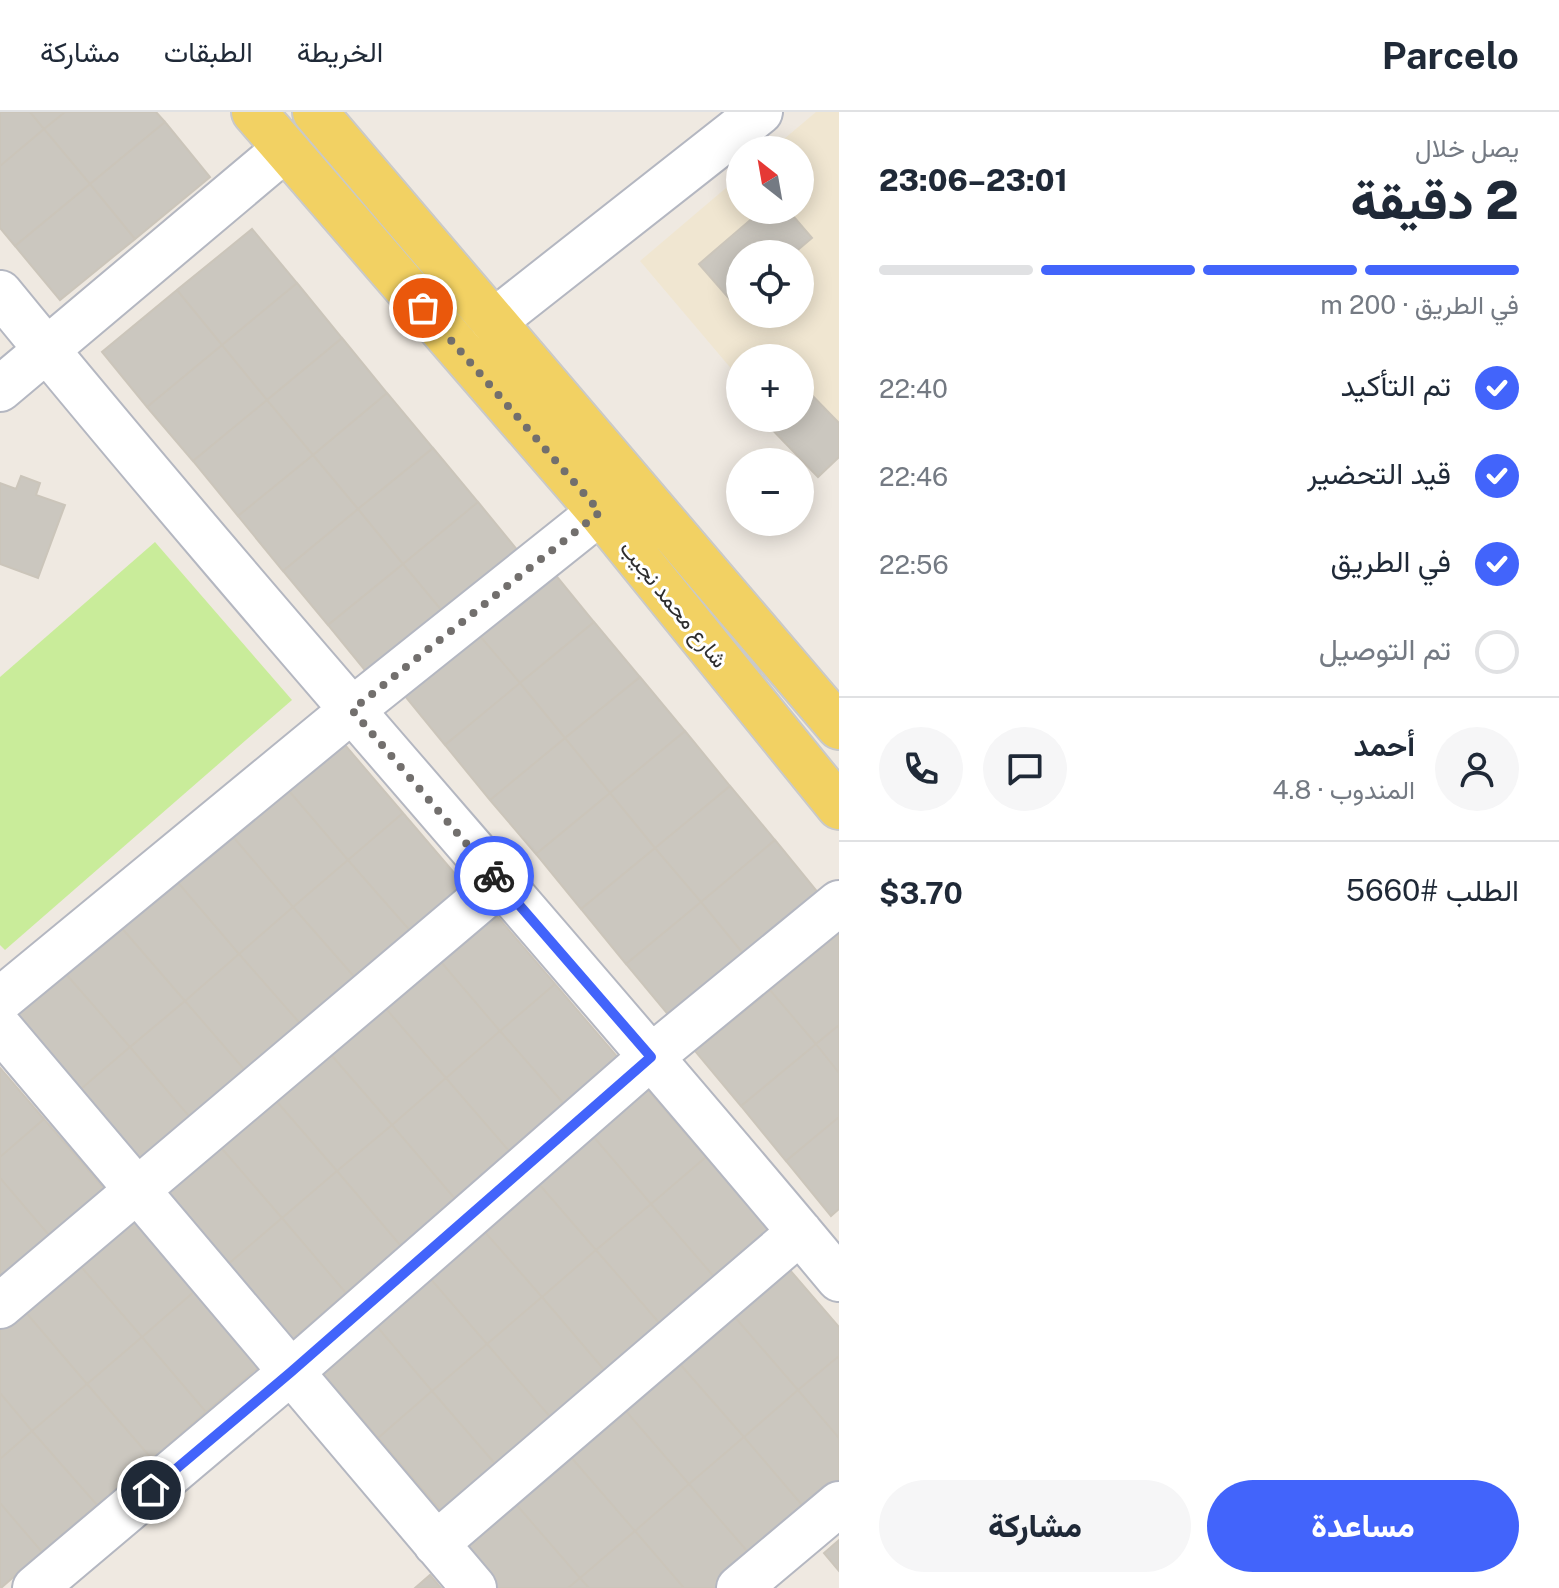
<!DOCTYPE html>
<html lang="ar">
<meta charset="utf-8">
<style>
body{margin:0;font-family:"Public Sans",Vazirmatn,sans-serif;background:#f6f6f7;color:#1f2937;direction:rtl;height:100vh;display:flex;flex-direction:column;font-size:30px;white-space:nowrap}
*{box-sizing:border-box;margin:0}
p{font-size:26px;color:#747a83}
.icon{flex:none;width:44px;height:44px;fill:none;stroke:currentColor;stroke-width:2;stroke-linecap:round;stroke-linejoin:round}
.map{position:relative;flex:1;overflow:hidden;direction:ltr}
.details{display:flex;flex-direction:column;background:#fff;width:720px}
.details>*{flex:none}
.needle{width:52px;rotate:329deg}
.tools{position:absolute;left:726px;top:24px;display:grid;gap:16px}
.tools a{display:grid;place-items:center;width:88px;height:88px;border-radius:50%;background:#fff;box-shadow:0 4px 20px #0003;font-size:40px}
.pin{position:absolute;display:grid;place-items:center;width:68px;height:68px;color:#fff;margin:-34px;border:4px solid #fff;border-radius:50%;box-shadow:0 2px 8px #0007}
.courier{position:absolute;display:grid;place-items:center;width:80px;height:80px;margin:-40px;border:6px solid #4264fb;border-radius:50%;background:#fff;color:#222;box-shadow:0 2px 10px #0007}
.headline em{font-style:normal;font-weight:800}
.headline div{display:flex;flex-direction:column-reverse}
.headline{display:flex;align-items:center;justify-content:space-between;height:136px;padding:0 40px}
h1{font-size:52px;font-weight:800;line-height:60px}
.bar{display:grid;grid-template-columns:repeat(4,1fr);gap:12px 8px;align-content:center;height:96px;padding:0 40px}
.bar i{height:10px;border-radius:6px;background:#e0e1e3}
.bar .on{background:#4264fb}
.bar p{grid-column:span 4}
.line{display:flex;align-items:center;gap:20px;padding:0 40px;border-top:2px solid #e0e1e3}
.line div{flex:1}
.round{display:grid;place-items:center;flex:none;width:84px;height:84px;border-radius:42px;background:#f6f6f7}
ol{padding:0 40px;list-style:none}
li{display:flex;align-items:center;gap:24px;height:88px}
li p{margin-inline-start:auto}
li .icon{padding:8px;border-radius:50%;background:#4264fb;color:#fff;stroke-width:4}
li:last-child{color:#747a83}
li i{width:44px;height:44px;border:4px solid #e0e1e3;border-radius:50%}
.cta{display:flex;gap:16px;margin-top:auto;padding:16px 40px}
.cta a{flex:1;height:92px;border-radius:48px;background:#4264fb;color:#fff;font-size:32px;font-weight:800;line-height:92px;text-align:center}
.cta a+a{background:#f6f6f7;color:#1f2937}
header{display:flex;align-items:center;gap:48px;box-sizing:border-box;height:112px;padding:0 40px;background:#fff;border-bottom:2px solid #e0e1e3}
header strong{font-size:38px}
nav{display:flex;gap:44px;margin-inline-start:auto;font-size:28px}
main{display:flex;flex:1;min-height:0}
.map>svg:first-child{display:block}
</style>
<header>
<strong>Parcelo</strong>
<nav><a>الخريطة</a><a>الطبقات</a><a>مشاركة</a></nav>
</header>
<main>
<section class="details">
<div class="headline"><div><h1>2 دقيقة</h1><p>يصل خلال</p></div><em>23:01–23:06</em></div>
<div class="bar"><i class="on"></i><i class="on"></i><i class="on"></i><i></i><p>في الطريق · 200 m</p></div>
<ol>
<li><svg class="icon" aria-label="check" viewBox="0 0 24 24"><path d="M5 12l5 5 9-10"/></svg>تم التأكيد<p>22:40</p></li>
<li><svg class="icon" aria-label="check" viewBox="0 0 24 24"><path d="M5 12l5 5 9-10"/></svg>قيد التحضير<p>22:46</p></li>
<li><svg class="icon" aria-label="check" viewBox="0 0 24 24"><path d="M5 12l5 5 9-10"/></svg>في الطريق<p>22:56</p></li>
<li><i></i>تم التوصيل</li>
</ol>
<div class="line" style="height:144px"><a class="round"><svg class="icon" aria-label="person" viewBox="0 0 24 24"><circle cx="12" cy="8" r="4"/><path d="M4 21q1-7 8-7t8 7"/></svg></a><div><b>أحمد</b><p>المندوب · 4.8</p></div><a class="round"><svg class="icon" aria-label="chat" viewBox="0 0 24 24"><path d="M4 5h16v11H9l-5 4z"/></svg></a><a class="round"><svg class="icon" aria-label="phone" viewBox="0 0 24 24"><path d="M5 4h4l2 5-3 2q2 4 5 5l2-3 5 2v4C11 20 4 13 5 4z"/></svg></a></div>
<div class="line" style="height:104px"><div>الطلب #5660</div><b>$3.70</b></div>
<div class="cta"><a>مساعدة</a><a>مشاركة</a></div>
</section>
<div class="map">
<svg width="839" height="1476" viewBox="0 0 839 1476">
<rect width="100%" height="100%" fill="#efe9e1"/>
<!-- education -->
<path fill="#f0e6d1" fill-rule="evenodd" d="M816,0h23v314l-39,-8v-60h-60v21l-100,-118 100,-85v34h60v-60h-29zM740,142h60v60h-60z"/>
<!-- pitch -->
<path fill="#c9ec9a" d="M155,430l137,158 -287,250 -5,-5v-268z"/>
<!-- building -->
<path fill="#cbc7bf" stroke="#cbc5ba" stroke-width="2" d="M0,0h30l14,17 -44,37z
M30,0h35l-21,17z
M65,0h91l9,10 -75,62 -46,-55z
M165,10l45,55 -75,62 -45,-55z
M44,17l46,55 -75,62 -15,-18v-62z
M90,72l45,55 -75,61 -45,-54z
M762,98h26l24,28 -19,16h-53v45l-6,5 -35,-40z
M252,117l45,54 -75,62 -45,-55z
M297,171l45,55 -75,62 -45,-55z
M177,178l45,55 -75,62 -45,-55z
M342,226l45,55 -74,62 -46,-55z
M222,233l45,55 -74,61 -46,-54z
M800,271l39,40v34l-21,20 -57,-59h39z
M387,281l46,55 -75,61 -45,-54z
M267,288l46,55 -75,61 -45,-55z
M433,336l45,54 -75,62 -45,-55z
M313,343l45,54 -75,62 -45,-55z
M21,364l19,7 -4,12 29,10 -27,73 -38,-14v-81l16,6z
M478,390l45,55 -75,61 -45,-54z
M358,397l45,55 -75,61 -45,-54z
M403,452l45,54 -75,62 -45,-55z
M549,455l45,55 -74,61 -46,-54z
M594,510l46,55 -75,61 -45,-55z
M474,517l46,54 -75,62 -45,-55z
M640,565l45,54 -75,62 -45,-55z
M520,571l45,55 -75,62 -45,-55z
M685,619l45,55 -75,62 -45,-55z
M339,626l64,75 -55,47 -64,-75z
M565,626l45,55 -74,61 -46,-54z
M284,673l64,75 -55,47 -64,-75z
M730,674l45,54 -74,62 -46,-54z
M610,681l45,55 -74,61 -45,-55z
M403,701l64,75 -54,46 -65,-74z
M229,720l64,75 -54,47 -64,-75z
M775,728l45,55 -74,62 -45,-55z
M655,736l46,54 -75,62 -45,-55z
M348,748l65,74 -55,47 -65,-74z
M175,767l64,75 -54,47 -65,-75z
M701,790l45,55 -75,61 -45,-54z
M293,795l65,74 -54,47 -65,-74z
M491,797l64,75 -55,47 -64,-75z
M120,814l65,75 -55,46 -65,-74z
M839,821v92l-23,19 -46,-54z
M239,842l65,74 -55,47 -64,-74z
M436,844l64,75 -54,47 -65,-75z
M65,861l65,74 -55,47 -64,-74z
M555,872l64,75 -54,46 -65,-74z
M770,878l46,54 -75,62 -46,-55z
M185,889l64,74 -55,47 -64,-75z
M381,891l65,75 -54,47 -65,-75z
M839,913v48l-23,-29z
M500,919l65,74 -55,47 -64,-74z
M816,932l23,29v44l-53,44 -45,-55z
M130,935l64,75 -54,47 -65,-75z
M327,938l65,75 -55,46 -65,-75z
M0,956l44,51 -44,38z
M446,966l64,74 -54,48 -64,-75z
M641,970l65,75 -55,47 -64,-75z
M272,984l65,75 -55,47 -64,-74z
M839,1005v92l-8,7 -45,-55z
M44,1007l65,75 -55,47 -54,-63v-21z
M392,1013l64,75 -55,46 -64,-75z
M587,1017l64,75 -55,46 -64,-74z
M218,1032l64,74 -55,47 -64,-74z
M706,1045l64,74 -54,48 -65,-75z
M337,1059l64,75 -55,47 -64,-75z
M532,1064l64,74 -54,47 -65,-74z
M0,1066l54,63 -54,46z
M651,1092l65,75 -55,46 -65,-75z
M132,1103l64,75 -54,47 -65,-75z
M282,1106l64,75 -54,47 -65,-75z
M477,1111l65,74 -55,47 -64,-74z
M596,1138l65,75 -55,47 -64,-75z
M77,1150l65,75 -55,47 -64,-75z
M789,1157l50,58v29l-41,34 -64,-74z
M423,1158l64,74 -55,47 -64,-75z
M196,1178l65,75 -55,47 -64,-75z
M542,1185l64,75 -54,47 -65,-75z
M23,1197l64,75 -55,47 -32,-38v-64z
M368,1204l64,75 -54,47 -64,-75z
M734,1204l64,74 -54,47 -65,-74z
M142,1225l64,75 -54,47 -65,-75z
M487,1232l65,75 -55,47 -65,-75z
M839,1244v82l-41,-48z
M679,1251l65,74 -55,47 -64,-74z
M87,1272l65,75 -55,46 -65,-74z
M798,1278l41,48v48l-31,26 -64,-75z
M432,1279l65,75 -54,47 -65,-75z
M0,1281l32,38 -32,28z
M625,1298l64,74 -54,47 -65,-75z
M32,1319l65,74 -55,47 -42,-49v-44z
M744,1325l64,75 -54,47 -65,-75z
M570,1344l65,75 -55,47 -65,-75z
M689,1372l65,75 -34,29h-36l-49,-57z
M0,1391l42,49 -41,36h-1z
M515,1391l65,75 -12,10h-75l-32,-38z
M635,1419l49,57h-95l-9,-10z
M839,1428v31l-15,-18z
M430,1463l11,13h-26z
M580,1466l9,10h-21z"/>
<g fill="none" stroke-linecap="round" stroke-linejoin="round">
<!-- minor casing -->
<g stroke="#b4b7c1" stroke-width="48">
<path id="minor" d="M0,181c273,334 563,654 839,986
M493,210l267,-210
M0,277l285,-240
M0,888l352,-290 248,-198
M0,916l474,560
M0,1194l500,-423
M436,1432l364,-312
M35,1476l256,-216 360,-315 188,-154
M739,1476l100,-84"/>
</g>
<!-- major casing -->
<g stroke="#c9c9c9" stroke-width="48">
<path id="major" d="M254,0l346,400 239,295
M315,0l524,615"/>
</g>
<!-- minor -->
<use href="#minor" stroke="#fff" stroke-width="44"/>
<!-- major -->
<use href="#major" stroke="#f2d163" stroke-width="44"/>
</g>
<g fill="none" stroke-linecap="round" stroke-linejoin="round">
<!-- done -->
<path stroke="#726f6d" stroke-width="8" stroke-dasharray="0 14.4" d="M423,196l177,204 -248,198 142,166"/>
<!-- route -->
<path stroke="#4264fb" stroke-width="10" d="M151,1378l140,-118 360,-315 -157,-181"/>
</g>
<g text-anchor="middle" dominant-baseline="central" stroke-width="6" stroke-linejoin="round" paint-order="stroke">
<!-- street labels -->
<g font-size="22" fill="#2e2e2e" stroke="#fff">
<text transform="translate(674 492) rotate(51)">شارع محمد نجيب</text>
</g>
</g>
</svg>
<div class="tools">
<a><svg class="needle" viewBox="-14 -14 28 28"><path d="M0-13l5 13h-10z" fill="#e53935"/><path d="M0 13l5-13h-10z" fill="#747a83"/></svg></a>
<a><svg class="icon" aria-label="locate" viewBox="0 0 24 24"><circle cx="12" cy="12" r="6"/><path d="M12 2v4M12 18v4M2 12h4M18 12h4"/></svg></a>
<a>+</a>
<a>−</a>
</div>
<div class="pin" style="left:423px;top:196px;background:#ea580c"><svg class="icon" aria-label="bag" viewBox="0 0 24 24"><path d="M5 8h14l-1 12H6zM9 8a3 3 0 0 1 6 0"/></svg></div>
<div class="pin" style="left:151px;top:1378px;background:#1f2937"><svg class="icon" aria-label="home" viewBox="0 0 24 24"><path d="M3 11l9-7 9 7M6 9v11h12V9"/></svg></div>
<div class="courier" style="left:494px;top:764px"><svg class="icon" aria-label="bike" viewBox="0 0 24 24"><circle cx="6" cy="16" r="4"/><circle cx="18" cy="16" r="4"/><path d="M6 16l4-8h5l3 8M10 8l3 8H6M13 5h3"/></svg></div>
</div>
</main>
